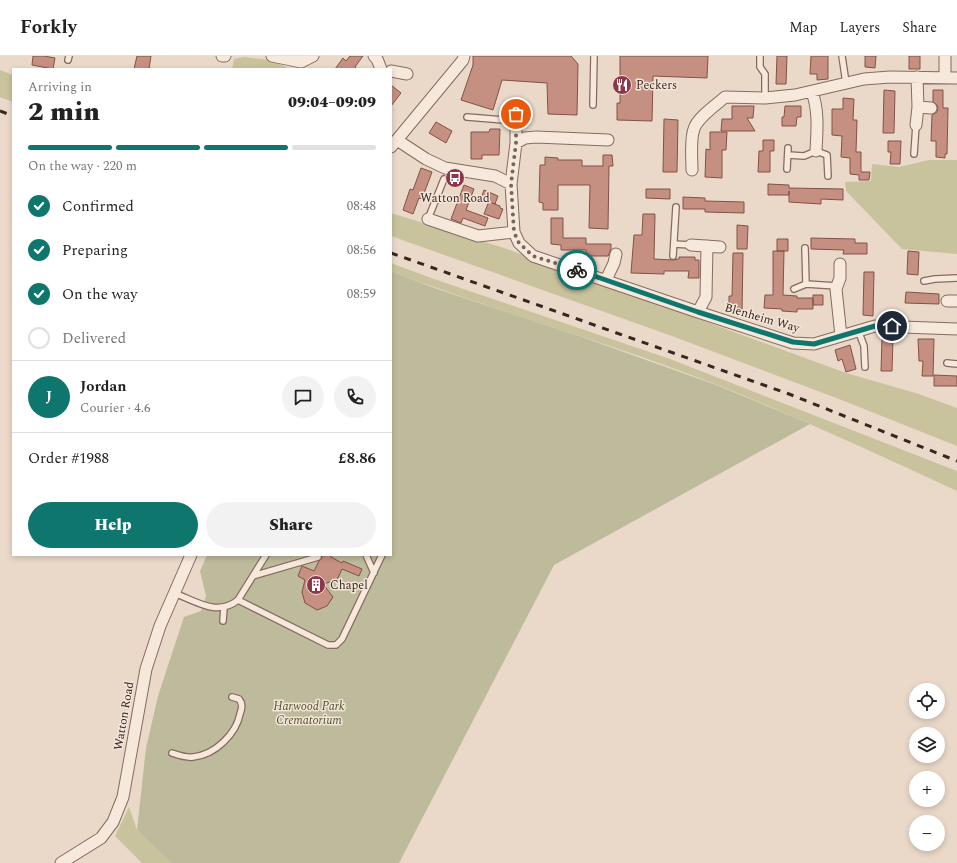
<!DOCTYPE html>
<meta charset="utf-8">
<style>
body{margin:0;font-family:Spectral,serif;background:#f2f2f2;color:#222;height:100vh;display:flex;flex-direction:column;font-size:15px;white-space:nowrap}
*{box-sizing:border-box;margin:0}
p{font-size:13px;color:#767676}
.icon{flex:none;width:22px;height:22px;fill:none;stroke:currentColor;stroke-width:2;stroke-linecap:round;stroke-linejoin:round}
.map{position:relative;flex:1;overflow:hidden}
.details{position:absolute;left:12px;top:12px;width:380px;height:488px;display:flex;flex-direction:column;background:#fff;border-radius:0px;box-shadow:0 2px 6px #0003}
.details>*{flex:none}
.buttons{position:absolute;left:909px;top:627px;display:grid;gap:8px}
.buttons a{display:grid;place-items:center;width:36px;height:36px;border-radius:50%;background:#fff;box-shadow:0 2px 6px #0003;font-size:20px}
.pin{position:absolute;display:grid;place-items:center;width:34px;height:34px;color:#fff;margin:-17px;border:2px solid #fff;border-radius:50%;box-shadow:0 1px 4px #0007}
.courier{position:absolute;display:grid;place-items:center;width:40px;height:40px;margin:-20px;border:3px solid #0f766e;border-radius:50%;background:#fff;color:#222;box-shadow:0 1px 5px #0007}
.headline em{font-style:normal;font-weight:800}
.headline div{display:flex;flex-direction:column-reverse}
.headline{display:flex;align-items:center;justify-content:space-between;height:68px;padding:0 16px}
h1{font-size:26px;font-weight:800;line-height:30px}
.bar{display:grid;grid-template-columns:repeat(4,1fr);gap:6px 4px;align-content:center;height:48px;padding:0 16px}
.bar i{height:5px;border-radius:3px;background:#e0e0e0}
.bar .on{background:#0f766e}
.bar p{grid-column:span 4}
.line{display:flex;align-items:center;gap:10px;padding:0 16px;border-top:1px solid #e0e0e0}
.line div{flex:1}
.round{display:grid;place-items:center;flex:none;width:42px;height:42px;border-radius:21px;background:#f2f2f2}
ol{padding:0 16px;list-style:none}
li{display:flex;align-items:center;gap:12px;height:44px}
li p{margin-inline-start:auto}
li .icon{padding:4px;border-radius:50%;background:#0f766e;color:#fff;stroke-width:4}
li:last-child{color:#767676}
li i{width:22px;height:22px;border:2px solid #e0e0e0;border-radius:50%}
.cta{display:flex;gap:8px;margin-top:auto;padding:8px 16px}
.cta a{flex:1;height:46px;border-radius:24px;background:#0f766e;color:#fff;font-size:16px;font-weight:800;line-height:46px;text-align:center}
.cta a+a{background:#f2f2f2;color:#222}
header{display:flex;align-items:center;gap:24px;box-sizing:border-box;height:56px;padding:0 20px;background:#fff;border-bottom:1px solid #e0e0e0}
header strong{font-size:19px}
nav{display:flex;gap:22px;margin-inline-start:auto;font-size:14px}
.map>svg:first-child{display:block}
</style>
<header>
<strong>Forkly</strong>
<nav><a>Map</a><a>Layers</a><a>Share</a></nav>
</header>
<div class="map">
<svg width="957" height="807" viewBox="0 0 957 807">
<rect width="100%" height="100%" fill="#ead9c9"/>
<!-- green -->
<path fill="#c8c39d" d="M244,1l26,3 20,9h-58l2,-10z
M0,14l13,5v27l-13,-5z
M929,104h28v94l-55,-5 -56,-58 -1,-9 26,-1 1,-17 27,3z
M391,157l113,35 342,125 73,21 38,14v38l-118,-47 -167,-63 -281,-100z
M391,207l43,16 236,80 287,112v20c-79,-36 -157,-73 -237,-105 -108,-43 -221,-73 -329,-115z
M129,751l8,23 34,33h-29l-27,-27z"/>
<!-- cemetery -->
<path fill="#beba9c" d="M391,215l46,18 145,48 137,49 91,38 -256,141 -155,298h-228l-34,-33 9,-82 12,-52 26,-79 17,-6 5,-15 -6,-25 7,-16h184z"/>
<!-- building -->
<path fill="#c58f82" stroke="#825247" d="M33,0h11l11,2 -2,11 -21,-4z
M137,0h14l-2,13h-15z
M350,0h13l-8,11 2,2h-22l8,-11 3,3z
M473,0h98l7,8 -1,51 -29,-1 -1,-31 -45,-3 -9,30 -32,-10 12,-35z
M620,0h88l-1,22 -54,-2 -1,45 -35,-1v-17h3z
M777,0h10l-1,28h-10z
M811,0h17v23l-11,1v-6h-7z
M865,0h11l-1,12 -10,-1z
M909,0h11v13h-11z
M391,29l10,8 -10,13z
M884,34l11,1 -1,42h-11z
M933,34h10v18h5l-1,46h-2v4l-9,-1v-16h-5l1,-26 5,-3 1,-4 -1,-3 -4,-3z
M843,42l11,1 -1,21h4l-1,32h5v20h9l-1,8h-10v-5l-9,-1v-16l-9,-1 1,-21 -10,-1v-26h11z
M732,50h22l-1,12h-6l8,13h-34l1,-12h10z
M785,50h16v11h-4l-1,9h-14v-9h2z
M664,63l14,1 -1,52h-14z
M436,66l16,9 -6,12 -17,-10z
M490,73h10l-1,26h-17v4h-11v-27h18z
M710,76h17l-1,18h-4v28l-17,-1 1,-28 4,1z
M763,84h11v11h-4v21h-12l1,-21h4z
M888,85h13l-1,23h-10l1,-12h-3z
M603,99h9l1,11h-4l-1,63 -19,-1 1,-43h-32v25h-15v-7l-4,-1 1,-37h5v-8l13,1v2h24v6h21z
M421,112l11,4 -10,27 -3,-1 -6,16 -10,-4 7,-21 3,1z
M768,128l21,1v3l54,1v11l-22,-1v5l-32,-2v-11v4h-21z
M464,129l10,4 -8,21 22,8 -3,8 -22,-8 -2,5 -10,-4z
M646,133h24v10l-24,-1z
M484,134l14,6 -3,8 -3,-1 8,3v2l3,1 -4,10 -15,-5 5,-13 -8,-3z
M683,141l22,1v3l39,1v11l-39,-1v-3h-22z
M643,158h12l-1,45 19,1 6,-1v-2h16v3h4v18h-11l1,-7h-25v3l-33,-1 3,-38h8z
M551,162h12v20h23v6h25v5l-3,7h-22v-6h-25v-5l-10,-1z
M737,169l11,1 -1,23h-10z
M811,182l44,1v4h12v11h-24l1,-4 -33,-1z
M777,183h11v12h-11z
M773,195h11l-1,44 14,1v2h16v11h-16v3l-15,-1v-2l-18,-1 1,-13h8z
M908,195l11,1 -1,23 -11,-1z
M733,197h10l-1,60 -13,-1v-16h3z
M864,216h10l-1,44 -10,-1z
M906,236l33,2v10l-34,-1z
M813,239h10v10h-10z
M882,282h11l-1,33h-11z
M918,283h16l-1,37h-11l1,-15h-4z
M850,289l6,24 -10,3 -4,-13 -4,2 -3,-11z
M934,319l23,1v10h-23z
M322,499h8l1,2 11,6 1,-2 19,8 -3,7 -17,-7 -5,11 -14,4 10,13 -6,9 -10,4 -12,-7 -3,-11 3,-12 -7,-4 4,-10 12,5 5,-10 3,-3z"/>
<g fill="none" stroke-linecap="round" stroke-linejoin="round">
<!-- lane casing -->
<g stroke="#856b5f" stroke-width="8">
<path id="lane" d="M842,0l4,27
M760,1v10l5,7v24
M68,4l1,-4
M593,49l1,-49
M467,61l49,4
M914,98l2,-29
M788,99l16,1 12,-5 11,4 1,21
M787,113l1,-21
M428,163l16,-40
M674,188l17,1
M805,192l1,36 31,2
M673,200l3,-49
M924,225l11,-2 22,-1
M794,233l12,-5
M858,274l6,16 1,21
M947,307l10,1
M366,499l8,18
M253,520l65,-19
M174,537c22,8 43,24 64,7l28,-45
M238,544l90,45h8l6,-6 40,-84
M223,565l1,-13
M172,697c6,2 14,5 21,4 22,-2 43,-23 47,-43 2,-6 3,-10 -1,-15l-7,-2"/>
</g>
<!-- street casing -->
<g stroke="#856b5f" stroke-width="13">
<path id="street" d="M222,0h3
M272,0l29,6 12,-6
M374,0l3,3 4,10
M391,15l16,3
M945,22v-22
M812,36c7,19 5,39 4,59
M918,51l13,1
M916,69l2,-18 -1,-30
M397,84l29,19 19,9 50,8 16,8 3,48 5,11 14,13 165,56 95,31 21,1 61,-18 82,3
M516,87l9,-5 11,-1 72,3
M391,91l72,-87 1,-4
M692,114c0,-11 -2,-31 2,-41 3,-11 22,-24 31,-32l40,1 30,-3 69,-16 26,-2 67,1
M511,128l5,-41v-28
M428,163l50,17 36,-4
M691,189l29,2
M840,208v14l-4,11 5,47
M606,224l8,-17 2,-9
M947,245h10
M698,256l8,-15 1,-51
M61,807l40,-25 12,-16 10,-25 23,-128 14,-43 31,-71"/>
</g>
<!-- lane -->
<use href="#lane" stroke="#f6e8db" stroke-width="5.5"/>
<!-- street -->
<use href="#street" stroke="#f6e8db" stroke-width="11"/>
<!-- rail -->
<path stroke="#372721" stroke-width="3" stroke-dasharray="7 7" stroke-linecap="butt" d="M0,55l13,5
M391,197l398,141 168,67"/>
</g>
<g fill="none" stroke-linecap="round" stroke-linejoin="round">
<!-- done -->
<path stroke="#76655c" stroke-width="4" stroke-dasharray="0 7.2" d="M516,58v29l-5,41 3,48 5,11 14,13 44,14"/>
<!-- route -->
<path stroke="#0f766e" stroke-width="5" d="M577,214l121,42 95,30 21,2 61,-18h17"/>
</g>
<!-- icons -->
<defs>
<g id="restaurant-disc" transform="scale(1)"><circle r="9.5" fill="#8e3549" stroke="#f3e5d8"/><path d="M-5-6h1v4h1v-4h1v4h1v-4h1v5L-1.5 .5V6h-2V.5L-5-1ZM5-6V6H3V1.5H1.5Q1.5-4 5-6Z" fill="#fff"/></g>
<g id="bus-disc" transform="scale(1)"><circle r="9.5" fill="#8e3549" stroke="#f3e5d8"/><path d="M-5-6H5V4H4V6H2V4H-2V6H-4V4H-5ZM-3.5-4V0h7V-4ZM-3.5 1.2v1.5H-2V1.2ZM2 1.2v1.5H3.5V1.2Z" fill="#fff"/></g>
<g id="building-disc" transform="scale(1)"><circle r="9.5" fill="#8e3549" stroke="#f3e5d8"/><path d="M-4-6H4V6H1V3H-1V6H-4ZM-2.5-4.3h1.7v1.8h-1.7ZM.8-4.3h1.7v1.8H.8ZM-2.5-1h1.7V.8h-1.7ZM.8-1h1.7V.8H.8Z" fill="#fff"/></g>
</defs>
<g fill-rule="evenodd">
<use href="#restaurant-disc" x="622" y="29"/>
<use href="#bus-disc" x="455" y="122"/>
<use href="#building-disc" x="316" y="529"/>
</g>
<g text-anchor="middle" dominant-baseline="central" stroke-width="3" stroke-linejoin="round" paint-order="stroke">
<!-- poi labels -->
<g font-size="12" fill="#372721" stroke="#f3e5d8" text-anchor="start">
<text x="636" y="29">Peckers</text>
<text x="455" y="142" text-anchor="middle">Watton Road</text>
<text x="330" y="529">Chapel</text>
</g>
<!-- street labels -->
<g font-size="12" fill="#372721" stroke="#f3e5d8">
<text transform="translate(762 262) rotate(16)">Blenheim Way</text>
<text transform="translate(124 660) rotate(-80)">Watton Road</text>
</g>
<!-- park labels -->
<g font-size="12" font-style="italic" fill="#50512a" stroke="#f3e5d8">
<text x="309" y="650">Harwood Park<tspan x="309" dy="14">Crematorium</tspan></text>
</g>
</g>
</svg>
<div class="buttons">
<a><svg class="icon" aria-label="locate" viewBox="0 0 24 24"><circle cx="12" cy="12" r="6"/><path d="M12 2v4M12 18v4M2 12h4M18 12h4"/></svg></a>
<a><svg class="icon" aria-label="layers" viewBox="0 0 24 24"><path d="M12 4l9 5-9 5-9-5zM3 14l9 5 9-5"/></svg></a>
<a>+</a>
<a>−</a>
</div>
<div class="pin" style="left:516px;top:58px;background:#ea580c"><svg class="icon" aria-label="bag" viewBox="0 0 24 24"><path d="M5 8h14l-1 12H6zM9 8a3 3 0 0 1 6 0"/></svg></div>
<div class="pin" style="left:892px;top:270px;background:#1f2937"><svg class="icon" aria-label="home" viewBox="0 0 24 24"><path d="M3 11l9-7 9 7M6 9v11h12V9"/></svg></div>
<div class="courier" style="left:577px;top:214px"><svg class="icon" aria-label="bike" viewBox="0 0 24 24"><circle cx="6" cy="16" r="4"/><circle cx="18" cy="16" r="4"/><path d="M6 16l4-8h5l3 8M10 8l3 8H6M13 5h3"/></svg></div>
<section class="details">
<div class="headline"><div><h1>2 min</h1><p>Arriving in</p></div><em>09:04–09:09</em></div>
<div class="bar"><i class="on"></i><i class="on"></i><i class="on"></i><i></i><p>On the way · 220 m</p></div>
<ol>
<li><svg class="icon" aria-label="check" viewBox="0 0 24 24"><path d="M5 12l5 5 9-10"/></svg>Confirmed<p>08:48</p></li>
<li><svg class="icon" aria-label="check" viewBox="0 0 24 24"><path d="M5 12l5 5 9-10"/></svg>Preparing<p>08:56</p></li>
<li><svg class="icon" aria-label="check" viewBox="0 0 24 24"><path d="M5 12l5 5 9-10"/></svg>On the way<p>08:59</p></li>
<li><i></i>Delivered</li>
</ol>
<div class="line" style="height:72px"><b class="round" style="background:#0f766e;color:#fff">J</b><div><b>Jordan</b><p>Courier · 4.6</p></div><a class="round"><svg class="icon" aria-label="chat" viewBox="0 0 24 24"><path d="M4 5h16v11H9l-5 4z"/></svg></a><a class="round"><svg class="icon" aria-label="phone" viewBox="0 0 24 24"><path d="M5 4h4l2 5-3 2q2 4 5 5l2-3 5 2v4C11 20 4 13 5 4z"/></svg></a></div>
<div class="line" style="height:52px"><div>Order #1988</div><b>£8.86</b></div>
<div class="cta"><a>Help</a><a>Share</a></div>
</section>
</div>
